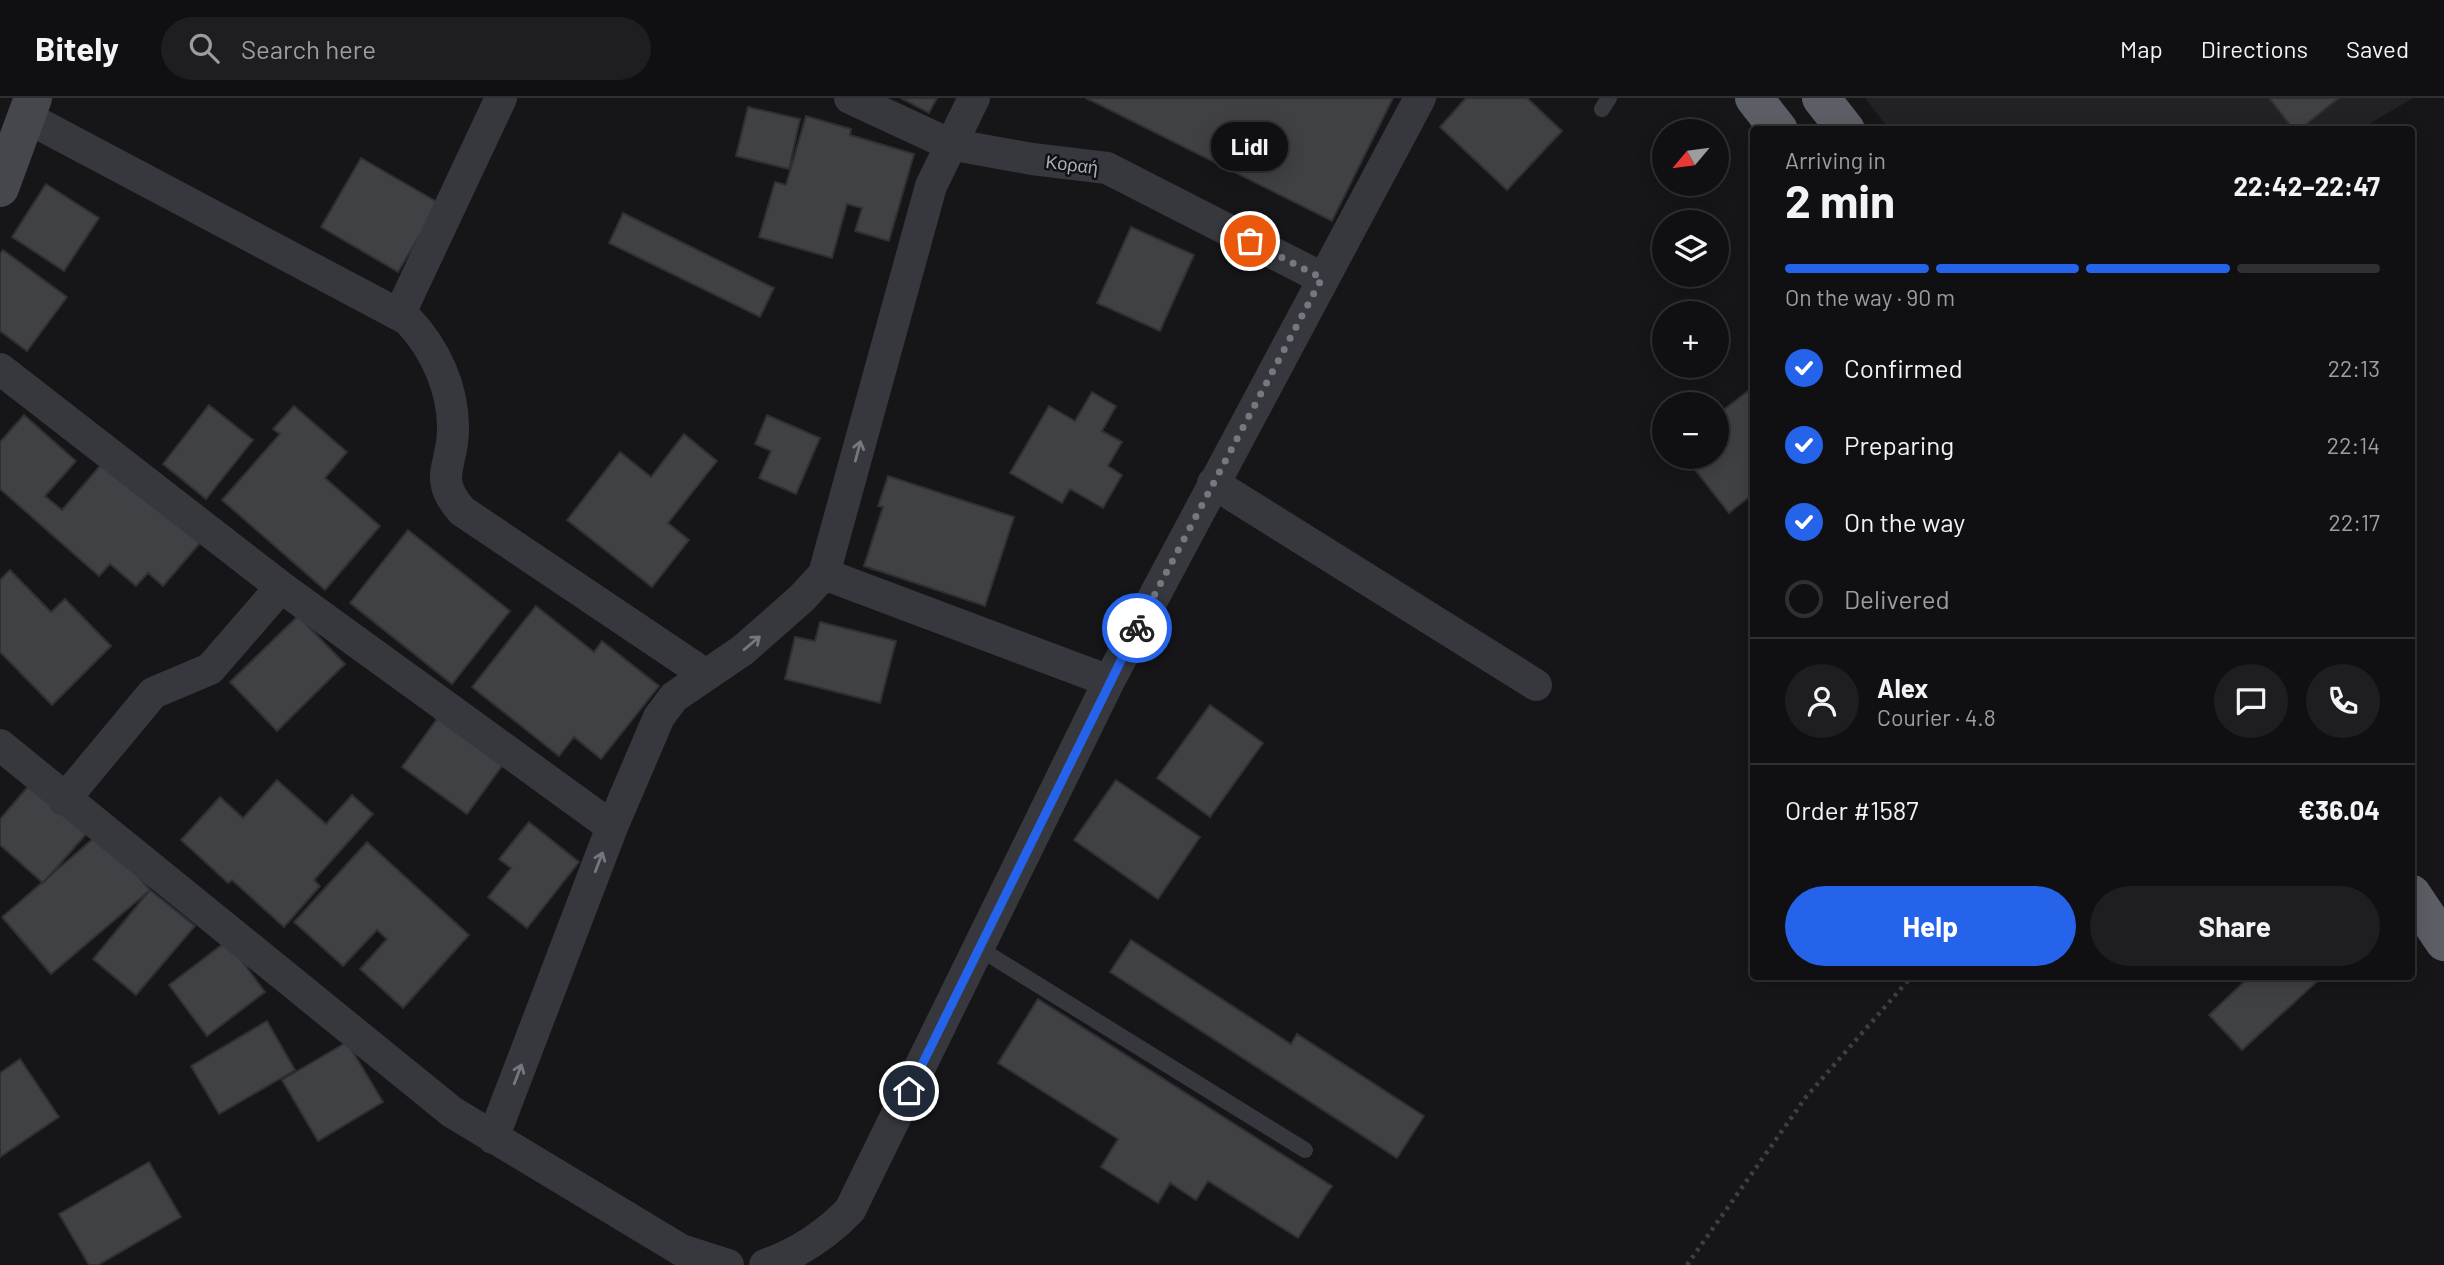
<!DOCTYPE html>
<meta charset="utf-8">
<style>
body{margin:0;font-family:Barlow,sans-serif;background:#1e1e20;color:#f1f3f6;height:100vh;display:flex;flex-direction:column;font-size:26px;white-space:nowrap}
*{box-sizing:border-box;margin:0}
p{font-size:23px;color:#9c9d9f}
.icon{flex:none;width:38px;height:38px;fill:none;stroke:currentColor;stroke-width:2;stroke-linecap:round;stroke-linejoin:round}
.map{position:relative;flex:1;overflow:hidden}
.side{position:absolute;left:1750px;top:28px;width:665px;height:854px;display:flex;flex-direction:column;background:#101012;border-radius:7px;box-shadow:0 4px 18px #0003,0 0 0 2px #303032}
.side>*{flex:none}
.needle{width:46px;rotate:241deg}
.buttons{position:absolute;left:1652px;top:21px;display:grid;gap:14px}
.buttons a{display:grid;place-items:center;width:77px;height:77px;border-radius:50%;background:#101012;box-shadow:0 4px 18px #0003,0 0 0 2px #303032;font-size:35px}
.pin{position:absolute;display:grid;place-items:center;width:60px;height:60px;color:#fff;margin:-30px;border:4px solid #fff;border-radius:50%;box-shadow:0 2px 7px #0007}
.courier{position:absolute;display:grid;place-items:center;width:70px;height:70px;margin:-35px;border:5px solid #2563eb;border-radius:50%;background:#fff;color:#222;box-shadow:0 2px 9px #0007}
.bubble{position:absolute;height:49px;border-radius:24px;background:#101012;box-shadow:0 4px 18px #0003,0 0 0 2px #303032;font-size:23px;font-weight:700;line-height:49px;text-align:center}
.head em{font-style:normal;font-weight:700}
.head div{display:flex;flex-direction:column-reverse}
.head{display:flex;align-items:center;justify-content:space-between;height:119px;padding:0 35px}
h1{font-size:46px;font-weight:700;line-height:52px}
.bar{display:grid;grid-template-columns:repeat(4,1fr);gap:10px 7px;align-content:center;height:84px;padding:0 35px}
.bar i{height:9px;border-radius:5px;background:#303032}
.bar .selected{background:#2563eb}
.bar p{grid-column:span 4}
.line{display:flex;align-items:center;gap:18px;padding:0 35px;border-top:2px solid #303032}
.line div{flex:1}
.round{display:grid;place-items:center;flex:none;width:74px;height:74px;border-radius:37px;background:#1e1e20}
ol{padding:0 35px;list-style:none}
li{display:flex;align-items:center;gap:21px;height:77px}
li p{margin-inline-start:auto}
li .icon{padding:7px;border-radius:50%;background:#2563eb;color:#fff;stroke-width:4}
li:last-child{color:#9c9d9f}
li i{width:38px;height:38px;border:4px solid #303032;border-radius:50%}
.button{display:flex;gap:14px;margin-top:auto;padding:14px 35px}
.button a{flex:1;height:80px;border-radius:42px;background:#2563eb;color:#fff;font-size:28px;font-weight:700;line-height:80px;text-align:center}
.button a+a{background:#1e1e20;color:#f1f3f6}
header{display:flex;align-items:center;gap:42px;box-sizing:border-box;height:98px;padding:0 35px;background:#101012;border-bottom:2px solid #303032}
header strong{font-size:33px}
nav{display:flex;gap:38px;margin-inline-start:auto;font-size:24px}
.search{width:490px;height:63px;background:#1e1e20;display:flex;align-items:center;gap:18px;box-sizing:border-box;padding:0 24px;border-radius:38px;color:#9c9d9f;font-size:26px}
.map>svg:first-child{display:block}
</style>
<header>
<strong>Bitely</strong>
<div class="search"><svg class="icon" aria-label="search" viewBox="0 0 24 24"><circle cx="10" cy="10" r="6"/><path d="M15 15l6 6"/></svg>Search here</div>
<nav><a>Map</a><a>Directions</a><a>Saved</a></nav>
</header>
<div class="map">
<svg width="2444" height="1167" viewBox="0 0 2444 1167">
<rect width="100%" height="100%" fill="#161618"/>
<!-- built -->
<path fill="#222225" d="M1865,0h548l-54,32 -470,-1z"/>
<!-- building -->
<path fill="#404145" stroke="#303034" stroke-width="2" d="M901,0h36l-8,15z
M1086,0h307l-61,123z
M1466,0h61l35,33 -55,59 -67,-63z
M2269,0h70l-40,32h-5z
M748,9l52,12 -11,50 -53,-13z
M806,18l45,13 -1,6 64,19 -25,87 -34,-10 7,-23 -15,-4 -15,54 -73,-21 16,-55 11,3z
M361,60l78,45 -41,69 -77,-45z
M46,86l53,34 -35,53 -52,-34z
M623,115l151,75 -14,29 -151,-74z
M1131,129l63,28 -34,76 -63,-28z
M3,152l64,47 -40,54 -27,-20v-77z
M1748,293l6,7v95l-25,20 -44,-56h32v-42z
M1092,294l24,14 -14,25 20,11 -14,24 14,9 -19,33 -33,-19 -8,14 -52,-30 39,-67 26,15z
M209,307l44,35 -47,59 -43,-35z
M294,308l53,46 -22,26 55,48 -55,64 -103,-90 58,-66 -7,-5z
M24,317l52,46 -31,35 17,14 43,-50 95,83 -37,43 -15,-13 -12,13 -26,-22 -11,12 -99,-87v-47z
M767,317l53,23 -24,56 -37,-16 12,-27 -16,-7z
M684,336l33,27 -49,62 21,17 -37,47 -85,-67 53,-68 31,25z
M888,378l126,41 -29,89 -121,-40 19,-59 -5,-1z
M408,432l102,81 -58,73 -102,-81z
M10,472l41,42 14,-13 46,47 -59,59 -52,-53v-72z
M536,508l58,46 8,-11 57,45 -58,73 -27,-22 -15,19 -87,-69z
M298,518l47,48 -68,67 -47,-49z
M820,524l76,19 -16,62 -95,-24 10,-42 20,4z
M1210,607l53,38 -53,74 -53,-39z
M440,617l65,47 -38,52 -65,-47z
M277,682l49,44 26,-29 21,19 -59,66 6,6 -36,41 -52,-47 -4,3 -47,-43 39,-43 23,21z
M1116,682l84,57 -42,62 -84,-59z
M32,684l56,50 -45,51 -43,-38v-26z
M529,724l50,40 -52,66 -39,-31 23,-29 -12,-9z
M101,734l49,58 -99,84 -49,-57z
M367,744l102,93 -66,73 -43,-39 27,-30 -10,-9 -34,36 -49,-44z
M150,792l45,36 -59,69 -43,-36z
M1131,842l160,104 6,-10 127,82 -27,42 -287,-186z
M227,843l38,51 -58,44 -38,-51z
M2250,878h73l-81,74 -33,-35z
M1038,901l294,187 -34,52 -90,-57 -12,19 -26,-17 -12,20 -57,-36 17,-28 -120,-76z
M267,923l28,49 -76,44 -28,-48z
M347,944l36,60 -65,39 -36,-61z
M20,961l39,58 -59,40v-84z
M149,1064l32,55 -83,48h-9l-30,-51z"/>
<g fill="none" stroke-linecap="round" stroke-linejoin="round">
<!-- path -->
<path stroke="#3d3f44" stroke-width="4.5" stroke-dasharray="3.5 5" stroke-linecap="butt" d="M1687,1167l119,-168 106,-121"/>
<!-- service -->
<path stroke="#37383d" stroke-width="16" d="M1602,11l7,-11
M980,851l325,201"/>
<!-- minor -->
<path stroke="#37383d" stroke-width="32" d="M850,0l99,46 83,15 75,9 215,110
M28,20l379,201c28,29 47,70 46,112 -1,37 -20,47 9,80l244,164
M399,217l102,-217
M0,271l281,218 331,240
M1213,385l323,202
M824,476l285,107
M0,647l452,367 229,138 47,15
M64,702l89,-107 57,-24 71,-82
M493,1040l119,-311 47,-110 15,-20 69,-47 59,-52 22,-24 107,-388 43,-88
M765,1167c34,-12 60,-29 85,-55l259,-529 311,-583"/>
<!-- secondary -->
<path stroke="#45474d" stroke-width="38" d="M0,90l33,-90"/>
<!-- trunk -->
<path stroke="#5b5e65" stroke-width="38" d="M1754,0l25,32
M1821,0l25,32
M2412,796l32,48"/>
</g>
<!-- one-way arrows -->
<defs><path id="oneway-shaft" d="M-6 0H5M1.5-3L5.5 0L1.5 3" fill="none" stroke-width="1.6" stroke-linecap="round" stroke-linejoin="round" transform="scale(1.75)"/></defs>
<g stroke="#757881">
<use href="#oneway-shaft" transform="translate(858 353) rotate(-75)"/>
<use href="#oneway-shaft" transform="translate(752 545) rotate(-40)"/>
<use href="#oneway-shaft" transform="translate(599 764) rotate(-69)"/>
<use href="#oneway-shaft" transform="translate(518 976) rotate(-69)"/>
</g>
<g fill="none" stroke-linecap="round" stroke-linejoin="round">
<!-- done -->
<path stroke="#757880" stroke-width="7" stroke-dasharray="0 12.6" d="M1137,530l185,-350 -72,-37"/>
<!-- route -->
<path stroke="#2563eb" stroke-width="9" d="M909,993l228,-463"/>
</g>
<g text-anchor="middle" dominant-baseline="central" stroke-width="5" stroke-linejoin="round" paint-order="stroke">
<!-- street labels -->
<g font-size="18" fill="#a8adb8" stroke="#111113">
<text transform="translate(1072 66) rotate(7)">Κοραή</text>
</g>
</g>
</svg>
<div class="buttons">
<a><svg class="needle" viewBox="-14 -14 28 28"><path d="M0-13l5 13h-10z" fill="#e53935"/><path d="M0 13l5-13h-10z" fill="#9c9d9f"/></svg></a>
<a><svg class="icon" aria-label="layers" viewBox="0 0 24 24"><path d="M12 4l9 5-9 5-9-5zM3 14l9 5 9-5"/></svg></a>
<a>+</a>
<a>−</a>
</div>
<div class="pin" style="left:1250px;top:143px;background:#ea580c"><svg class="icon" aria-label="bag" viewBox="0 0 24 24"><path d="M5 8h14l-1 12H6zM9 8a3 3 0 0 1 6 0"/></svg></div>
<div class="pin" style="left:909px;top:993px;background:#1f2937"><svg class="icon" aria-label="home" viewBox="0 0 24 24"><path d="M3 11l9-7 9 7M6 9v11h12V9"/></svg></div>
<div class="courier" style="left:1137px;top:530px"><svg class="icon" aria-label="bike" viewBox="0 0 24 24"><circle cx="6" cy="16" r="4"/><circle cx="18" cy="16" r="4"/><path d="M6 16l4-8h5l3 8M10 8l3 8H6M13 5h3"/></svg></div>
<div class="bubble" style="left:1211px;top:24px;width:77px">Lidl</div>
<section class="side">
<div class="head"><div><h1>2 min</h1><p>Arriving in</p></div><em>22:42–22:47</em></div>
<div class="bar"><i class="selected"></i><i class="selected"></i><i class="selected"></i><i></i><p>On the way · 90 m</p></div>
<ol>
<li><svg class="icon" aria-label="check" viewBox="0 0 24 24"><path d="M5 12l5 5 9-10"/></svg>Confirmed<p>22:13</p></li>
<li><svg class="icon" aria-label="check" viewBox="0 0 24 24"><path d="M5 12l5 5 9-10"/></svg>Preparing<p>22:14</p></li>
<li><svg class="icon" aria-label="check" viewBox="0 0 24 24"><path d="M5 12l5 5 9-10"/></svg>On the way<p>22:17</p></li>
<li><i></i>Delivered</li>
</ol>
<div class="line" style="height:126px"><a class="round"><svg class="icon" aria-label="person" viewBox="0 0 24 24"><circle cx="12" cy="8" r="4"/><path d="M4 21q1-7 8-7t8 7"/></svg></a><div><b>Alex</b><p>Courier · 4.8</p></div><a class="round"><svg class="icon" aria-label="chat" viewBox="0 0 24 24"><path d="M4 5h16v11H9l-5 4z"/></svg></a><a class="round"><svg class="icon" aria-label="phone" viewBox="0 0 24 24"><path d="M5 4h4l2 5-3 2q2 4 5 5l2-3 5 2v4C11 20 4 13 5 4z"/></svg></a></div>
<div class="line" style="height:91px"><div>Order #1587</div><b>€36.04</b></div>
<div class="button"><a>Help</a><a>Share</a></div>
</section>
</div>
